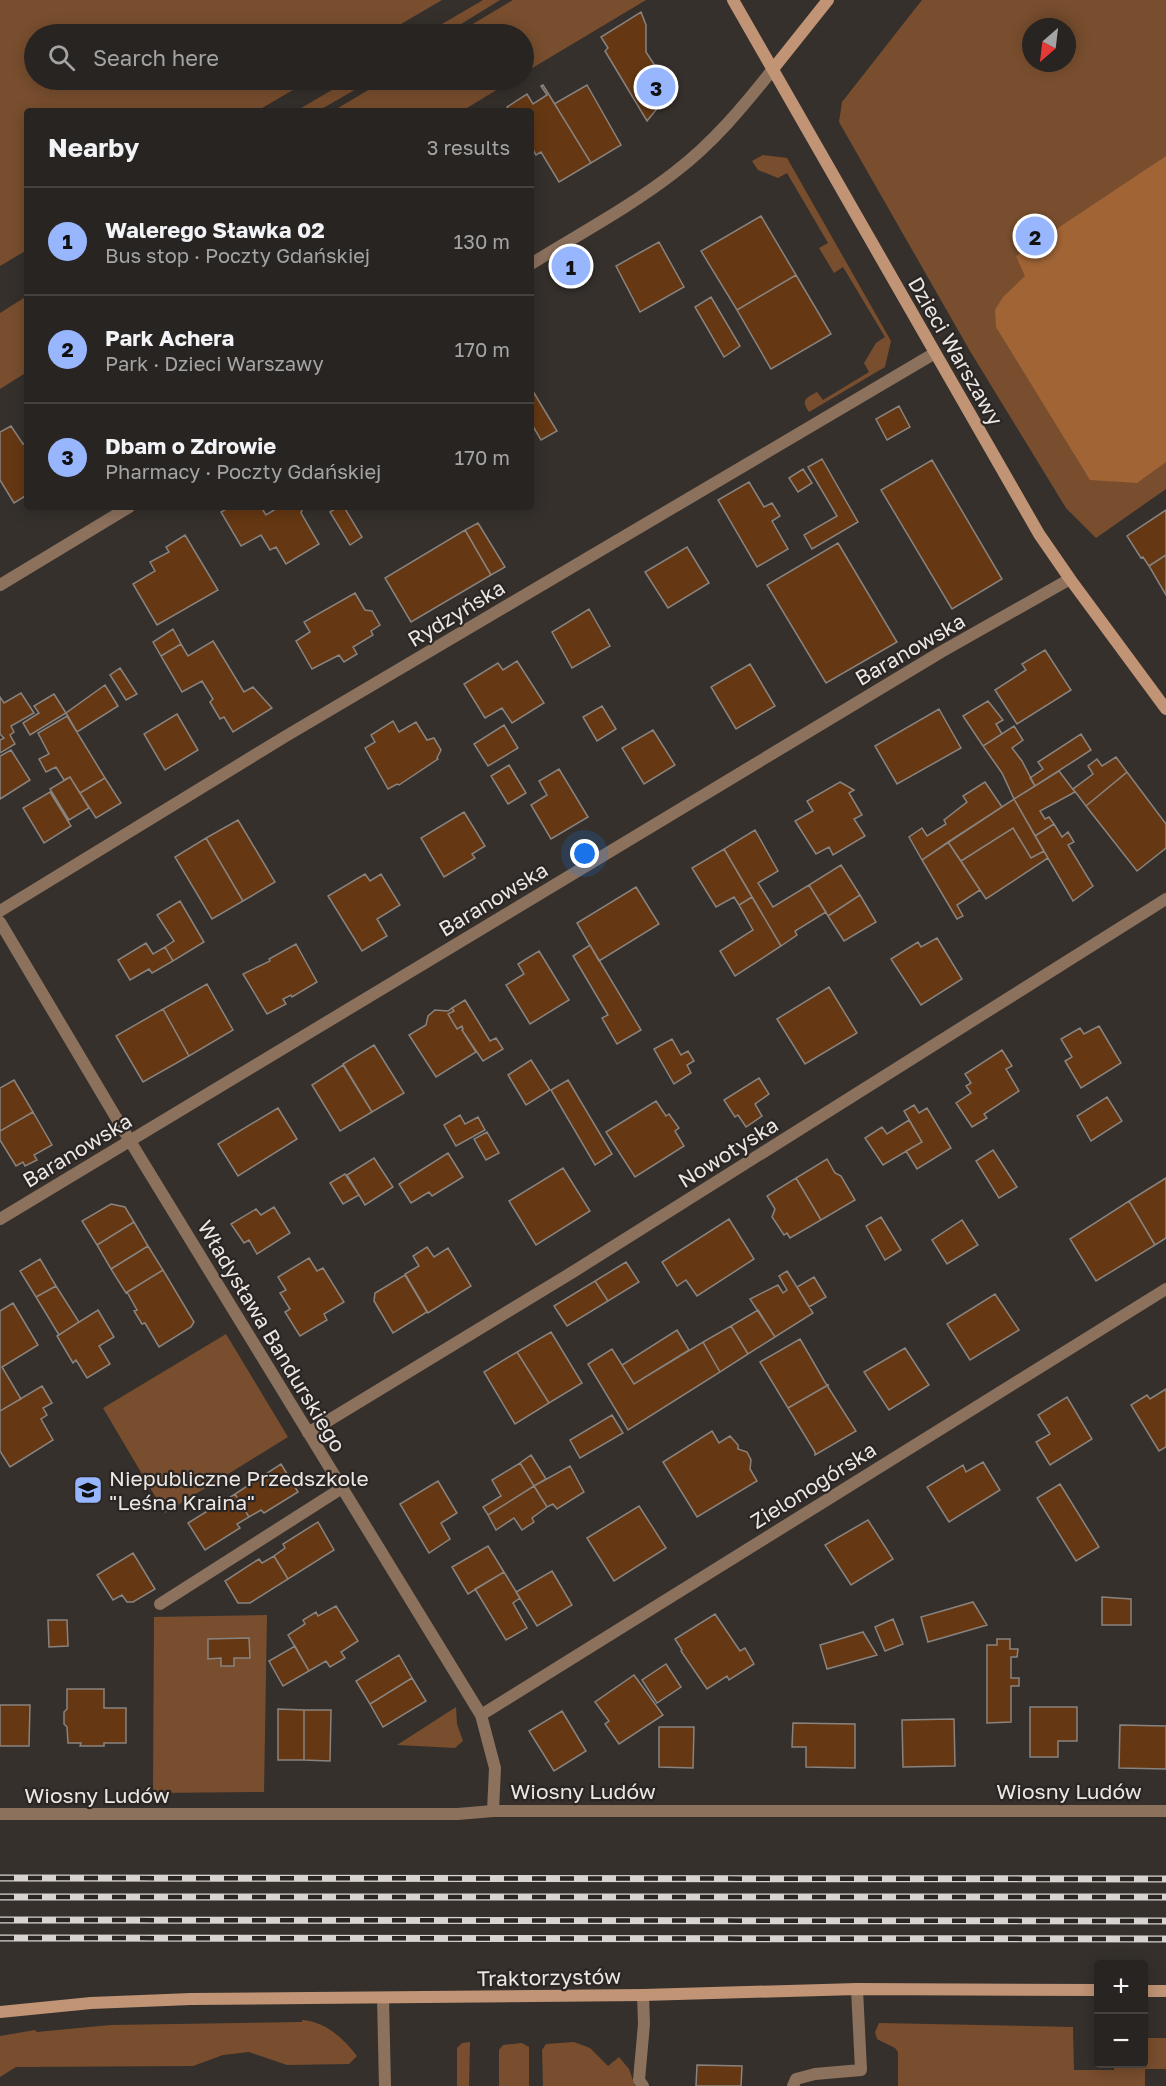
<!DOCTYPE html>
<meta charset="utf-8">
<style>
:root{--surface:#282421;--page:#302c2a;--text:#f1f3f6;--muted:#a5a4a5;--line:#44413f;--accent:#98b6fd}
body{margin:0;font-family:"Golos Text",sans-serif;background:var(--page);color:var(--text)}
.controls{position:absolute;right:18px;bottom:18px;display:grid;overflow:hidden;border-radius:6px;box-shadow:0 3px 15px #0003}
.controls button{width:54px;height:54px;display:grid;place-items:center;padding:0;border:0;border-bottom:2px solid var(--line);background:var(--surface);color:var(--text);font:30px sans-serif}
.compass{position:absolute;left:1022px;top:18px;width:54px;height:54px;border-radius:50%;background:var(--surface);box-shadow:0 3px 15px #0003;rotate:208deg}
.you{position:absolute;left:585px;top:854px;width:21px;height:21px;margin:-15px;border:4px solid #fff;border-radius:50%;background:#1a73e8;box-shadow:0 0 0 9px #1a73e833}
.badge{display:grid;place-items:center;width:39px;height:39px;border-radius:50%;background:var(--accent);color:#111;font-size:20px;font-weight:700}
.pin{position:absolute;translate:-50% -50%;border:3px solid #fff;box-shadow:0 2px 6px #0006}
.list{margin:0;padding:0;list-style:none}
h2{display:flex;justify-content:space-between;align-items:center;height:78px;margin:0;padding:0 24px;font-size:26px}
h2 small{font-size:20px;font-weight:400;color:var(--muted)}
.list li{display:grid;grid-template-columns:39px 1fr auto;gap:18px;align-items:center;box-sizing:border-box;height:108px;padding:0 24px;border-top:2px solid var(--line)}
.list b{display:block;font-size:22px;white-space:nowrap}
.list p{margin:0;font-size:20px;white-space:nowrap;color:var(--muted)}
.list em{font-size:20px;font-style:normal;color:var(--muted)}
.icon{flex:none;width:33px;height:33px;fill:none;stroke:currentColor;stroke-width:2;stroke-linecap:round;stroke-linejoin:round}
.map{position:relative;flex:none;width:1166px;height:2086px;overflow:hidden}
.search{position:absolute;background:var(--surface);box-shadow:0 3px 15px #0003;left:24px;top:24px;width:510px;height:66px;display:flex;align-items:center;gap:15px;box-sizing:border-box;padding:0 21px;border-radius:33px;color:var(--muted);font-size:22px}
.panel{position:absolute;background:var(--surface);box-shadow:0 3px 15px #0003;left:24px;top:108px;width:510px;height:402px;border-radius:6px}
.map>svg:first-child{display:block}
.green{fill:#784e2e;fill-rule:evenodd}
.water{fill:#a16435}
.building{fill:#653813;stroke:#89837f;stroke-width:1.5}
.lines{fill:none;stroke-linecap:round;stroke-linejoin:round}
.lane{stroke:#8c715d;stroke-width:12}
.street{stroke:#8c715d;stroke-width:12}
.secondary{stroke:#c09475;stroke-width:12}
.rail-casing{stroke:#d8d4d1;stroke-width:7}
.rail{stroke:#2b2623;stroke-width:4.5;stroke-dasharray:14;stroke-linecap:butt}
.labels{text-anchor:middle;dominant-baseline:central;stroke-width:4.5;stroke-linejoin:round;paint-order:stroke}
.street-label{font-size:21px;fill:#ebe7e5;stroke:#2b2623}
.poi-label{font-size:21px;fill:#ebe7e5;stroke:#2b2623;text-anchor:start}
</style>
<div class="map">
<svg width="1166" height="2086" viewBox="0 0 1166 2086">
<rect width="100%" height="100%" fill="#35302c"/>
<!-- green -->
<path class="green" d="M0 0H442L384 34H34V80H310L257 111H27V250L0 266Z
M483 0H500L445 34H425Z
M513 0H646L524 73V34H456Z
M922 0H1166V489L1096 538 1066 508 970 351 839 122 842 102ZM1031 27H1067V63H1031Z
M349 80H372L318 111H296Z
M385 80H513L462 111H333Z
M763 155 787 158 891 341 885 367 809 412C801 401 805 398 817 392L823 400 869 372 864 363 876 343 885 337 843 267 834 273 819 248 828 243 787 173 778 178 758 170 752 161Z
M27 296V372L0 389V313Z
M226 1334 288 1437 165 1513 103 1408Z
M267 1615 264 1792 153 1793 154 1617Z
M456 1707 457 1724 463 1741 455 1748 397 1745Z
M302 2020C326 2022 343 2038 357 2056L349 2064 287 2065 249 2052 223 2055 193 2066 16 2067 0 2077V2036L35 2030 37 2032 110 2025 302 2022Z
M879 2023 1073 2027 1074 2070H1114V2064H1144V2038H1166V2069H1145V2086H898V2052L895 2048 877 2039 875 2032Z
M470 2042 469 2086H457V2048L462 2043Z
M574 2042 590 2048 608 2066 619 2057 629 2069 635 2086H543L542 2050 546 2044Z
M522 2043 529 2047V2086H499V2050L503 2045Z"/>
<!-- water -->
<path class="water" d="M1166 156V462L1137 483 1090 480 996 327 995 310 1003 297 1025 276 1016 256Z"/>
<!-- building -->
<path class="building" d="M641 12 646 25V52L663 78 667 80 671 86 669 93 663 97 660 105 647 121 605 51 608 48 601 37Z
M543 85 591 163 559 182 541 152 536 155 531 146V111H510L507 107 527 94 533 104 547 95 541 86Z
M587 85 621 145 591 163 554 103H556Z
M761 216 796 275 737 310 701 251Z
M659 242 684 287 640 312 616 266Z
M796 275 831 334 771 369 737 310Z
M711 297 740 346 724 357 695 307Z
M531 388 557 431 541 440 531 423Z
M899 406 910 427 887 440 876 419Z
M11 426 23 444 27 442V495L14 503 0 480V432Z
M822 459 858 522 812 549 804 535 837 516 808 467Z
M932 460 1002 579 952 609 881 490Z
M803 469 812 483 798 492 789 478Z
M749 482 764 507 772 503 780 516 772 521 788 549 757 567 718 500Z
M230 507H261L266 515 279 507H303L301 513 319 544 286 564 276 547 270 550 261 535 241 546 221 512Z
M338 507H344L362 537 350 545 330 512Z
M1166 510V555L1149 566 1143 557 1141 558 1127 536Z
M478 523 505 567 491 575 465 530Z
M465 530 491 575 411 622 385 578Z
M185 535 218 590 157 625 133 584 155 571 150 562 169 552 166 547Z
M838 543 897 642 826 683 767 585Z
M687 547 709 583 668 608 645 572Z
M1166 555V595L1149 566Z
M355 593 365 610 372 611 380 625 371 631 373 635 353 647 357 654 344 662 339 655 312 669 296 641 310 632 304 622Z
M589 609 610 646 572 668 552 632Z
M173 629 181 644 161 656 153 642Z
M213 641 244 692 253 687 272 708 233 732 224 717 220 719 210 702 213 699 202 681 182 692 161 656 181 644 188 656Z
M1045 650 1071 690 1017 724 995 690 1026 670 1022 664Z
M517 661 544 703 512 723 502 708 485 718 464 684 498 663 503 670Z
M750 664 775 706 736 729 711 687Z
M120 668 137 694 126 700 110 675Z
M105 685 118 706 77 732 66 713Z
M21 693 34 713 11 726 14 732 10 735 15 744 0 753V740L4 738 0 734V697L4 703Z
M54 694 66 713 30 735 23 723 39 713 34 706Z
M988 701 1003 720 996 724 1002 734 983 746 963 716Z
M602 706 616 729 597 741 583 717Z
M939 709 961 748 897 784 875 746Z
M177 714 198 750 165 770 144 734Z
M67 716 105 778 80 793 70 777 64 780 56 767 46 772 39 759 49 754 38 733Z
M393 721 399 732 416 722 427 740 434 738 441 750 437 758 438 759 399 785 397 784 388 789 365 748 375 742 371 735Z
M504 725 518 748 488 766 474 744Z
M1014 726 1023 740 1012 748 1022 761 1035 786 1014 799 1002 773 983 746Z
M653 730 675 765 644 784 622 748Z
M1081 734 1091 750 1035 786 1030 778 1043 769 1038 762Z
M11 750 30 780 0 799V756Z
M1116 757 1127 772 1086 806 1073 789 1093 774 1088 766 1097 759 1102 766Z
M509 765 526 793 508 804 491 776Z
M559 769 588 817 551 839 531 805 547 795 539 781Z
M1059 771 1075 792 1040 811 1045 819 1049 817 1054 824 1035 836 1014 799Z
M1127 772 1166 824V848L1137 871 1086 806Z
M70 777 89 808 69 820 50 789Z
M105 778 121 803 96 818 80 793Z
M840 782 854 790 849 793 862 815 854 819 865 836 833 855 829 847 816 854 795 821 813 811 807 801Z
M985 782 1002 807 922 860 909 837 922 828 927 836 946 824 944 820 967 802 963 796Z
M50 792 71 826 44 843 23 808Z
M1014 799 1044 851 1031 858 1013 828 961 861 948 842Z
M464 812 485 846 472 854 475 858 444 877 421 838Z
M238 820 275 882 243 901 206 838Z
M1054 824 1062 837 1068 832 1074 842 1068 845 1093 886 1073 901 1035 836Z
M1013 828 1031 858 1044 851 1048 858 986 899 961 861Z
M755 830 778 871 758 883 773 907 809 885 826 912 795 931 797 935 781 946 724 849Z
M206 838 243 901 212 919 175 857Z
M948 842 980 890 957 905 963 916 957 919 922 860Z
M724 849 752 897 739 905 734 897 716 907 692 868Z
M841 865 860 895 828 916 809 885Z
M365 874 370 881 381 874 400 905 377 919 387 936 362 951 328 896Z
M636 887 659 924 599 961 577 923Z
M860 895 876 922 844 941 828 916Z
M752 897 781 946 735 976 720 951 753 930 739 905Z
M180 901 204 942 173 961 165 947 174 941 157 915Z
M937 938 962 979 921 1005 891 959 918 942 921 947Z
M146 943 153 954 165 947 173 961 152 973 149 969 130 980 118 960Z
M296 944 317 982 292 997 291 995 283 999 286 1004 267 1014 243 974 270 961 269 959Z
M590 945 641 1030 617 1044 602 1018 608 1015 573 956Z
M539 951 569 1000 530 1024 506 985 524 974 518 964Z
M207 984 233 1030 189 1056 163 1009Z
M829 987 857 1033 805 1064 777 1019Z
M465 1000 490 1041 496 1038 503 1049 483 1061 462 1030 463 1029 462 1026 457 1029 448 1014 454 1011 452 1008Z
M452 1008 454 1011 448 1014 457 1029 462 1026 463 1029 462 1030 476 1052 436 1077 409 1035 426 1025 428 1016 435 1010 448 1011Z
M163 1009 189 1056 143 1082 116 1036Z
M1099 1026 1121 1063 1081 1088 1065 1061 1072 1057 1061 1039 1080 1028 1084 1034Z
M672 1039 681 1055 688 1051 694 1061 687 1065 691 1073 674 1084 654 1049Z
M374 1045 404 1093 372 1112 343 1064Z
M1002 1050 1012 1066 1006 1069 1019 1091 984 1114 987 1118 972 1127 956 1103 971 1093 966 1086 971 1083 965 1074Z
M531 1060 550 1090 526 1105 508 1075Z
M343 1065 372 1112 340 1131 312 1085Z
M759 1078 769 1094 755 1104 762 1116 746 1127 738 1115 735 1117 724 1100Z
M14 1080 33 1112 0 1131V1088Z
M568 1080 612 1154 595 1165 551 1090Z
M1107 1097 1122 1121 1091 1141 1077 1116Z
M656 1101 666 1116 669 1114 679 1128 675 1131 684 1146 635 1177 606 1132Z
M914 1105 919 1113 927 1108 951 1148 917 1169 906 1151 922 1142 904 1111Z
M278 1108 297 1139 238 1176 218 1144Z
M33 1112 52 1145 34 1155 37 1160 25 1166 23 1162 16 1166 0 1140V1131Z
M460 1115 465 1124 478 1117 485 1130 456 1146 444 1125Z
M909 1120 922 1142 883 1165 865 1138 882 1127 887 1134Z
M487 1132 499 1153 486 1160 474 1139Z
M993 1150 1017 1187 999 1198 976 1161Z
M448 1153 463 1177 432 1196 429 1192 411 1203 399 1184Z
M374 1158 393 1187 365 1205 347 1175Z
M827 1159 835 1173 841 1176 855 1200 821 1220 796 1178Z
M563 1168 590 1211 536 1245 509 1201Z
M345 1174 359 1195 343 1204 330 1183Z
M796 1178 821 1220 790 1238 787 1233 784 1235 772 1217 775 1209 767 1196Z
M1166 1178V1238L1155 1245 1129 1201Z
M1129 1201 1155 1245 1096 1281 1070 1239Z
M111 1204 125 1207 134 1222 97 1245 82 1221Z
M274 1207 290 1233 257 1254 249 1240 244 1243 231 1224 256 1209 261 1215Z
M881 1217 901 1250 885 1260 866 1226Z
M729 1219 754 1259 697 1296 686 1280 677 1286 662 1262Z
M962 1220 978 1245 947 1264 932 1240Z
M134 1222 148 1246 111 1269 97 1245Z
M148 1246 163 1270 126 1293 111 1269Z
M427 1247 434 1257 448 1248 471 1286 428 1313 405 1274 419 1266 413 1256Z
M309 1258 317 1271 323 1268 344 1302 324 1314 327 1320 300 1336 285 1312 290 1309 280 1293 286 1290 278 1277Z
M40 1259 56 1286 36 1297 20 1271Z
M626 1262 639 1282 608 1301 595 1281Z
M163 1270 194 1322 191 1327 159 1347 145 1323 142 1324 134 1311 137 1310 127 1292Z
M787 1271 813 1313 775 1337 750 1299 778 1285 783 1293 787 1290 779 1276Z
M405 1275 427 1312 393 1333 374 1301 375 1293Z
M814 1277 826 1297 809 1307 797 1287Z
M595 1281 608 1301 567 1326 554 1306Z
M56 1286 79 1322 59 1335 36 1297Z
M995 1294 1019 1330 970 1360 947 1324Z
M13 1303 38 1345 2 1367 21 1399 0 1411V1311Z
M98 1310 114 1337 99 1346 110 1364 87 1378 76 1360 73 1363 57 1336Z
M758 1310 775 1337 748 1354 731 1326Z
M731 1326 748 1354 720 1372 703 1342Z
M677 1330 689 1350 634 1384 622 1365Z
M551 1332 582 1383 549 1403 517 1352Z
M800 1339 826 1384 828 1385 788 1408 760 1362Z
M703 1342 720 1372 628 1430 588 1364 612 1349 634 1384Z
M905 1348 929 1385 889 1410 864 1372Z
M517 1352 549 1403 515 1424 484 1372Z
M828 1385V1387L856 1431 815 1455V1452L788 1408Z
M42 1386 52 1403 43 1408 47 1415 41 1419 53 1440 10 1467 0 1451V1411Z
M1166 1389V1447L1159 1451 1131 1405 1147 1395 1150 1399Z
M1067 1397 1092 1439 1050 1465 1036 1442 1050 1434 1038 1415Z
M612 1415 623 1433 580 1458 570 1440Z
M712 1431 719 1443 730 1436 738 1445V1449L747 1452 751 1460 750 1469 757 1481 697 1517 663 1462Z
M531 1455 546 1479 534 1486 520 1463Z
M983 1462 1000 1490 949 1522 927 1487 963 1465 966 1472Z
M520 1463 534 1486 488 1515 483 1507 501 1496 492 1480Z
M281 1464 298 1492 264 1513 261 1510 249 1517 235 1494Z
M570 1466 584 1492 557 1509 553 1504 547 1507 534 1486Z
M438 1481 457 1513 441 1523 450 1539 429 1553 400 1504Z
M1060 1484 1099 1547 1076 1561 1037 1498Z
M534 1486 547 1507 532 1518 534 1522 522 1530 514 1518 496 1530 488 1515Z
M235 1494 249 1517 237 1524 240 1528 205 1550 188 1523Z
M639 1506 666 1548 614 1581 587 1538Z
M868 1520 893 1559 851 1585 825 1545Z
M318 1522 334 1550 288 1579 274 1556 285 1548 283 1544Z
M488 1546 504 1572 468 1594 452 1567Z
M133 1553 155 1589 133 1602H127L122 1595 113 1600 97 1575Z
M274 1556 288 1579 250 1603H238L225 1581 259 1559 262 1563Z
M552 1571 572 1605 537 1626 516 1592Z
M504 1572 520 1598 513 1603 527 1628 506 1640 475 1589Z
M1102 1597 1131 1599V1625H1102Z
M973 1602 987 1625 928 1642 921 1617Z
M336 1606 358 1641 341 1652 345 1658 330 1667 326 1661 309 1671 288 1635 305 1624 303 1620 316 1612 318 1616Z
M715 1614 740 1651 745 1648 754 1664 729 1680 727 1676 707 1689 681 1651 682 1650 675 1639Z
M893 1619 903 1644 885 1651 875 1627Z
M48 1620H67L68 1646 49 1647Z
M863 1632 877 1655 827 1669 820 1645Z
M249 1638 250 1658H234V1666H221V1658L208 1659V1639Z
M997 1639H1010V1649H1018L1017 1657H1011V1678H1019V1686H1011V1722L987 1723V1645H997Z
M295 1646 309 1671 283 1686 269 1661Z
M399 1655 412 1678 370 1704 356 1681Z
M666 1664 681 1687 657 1703 642 1680Z
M634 1675 663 1715 619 1744 605 1724 609 1721 595 1702Z
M412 1678 426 1701 383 1727 370 1704Z
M67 1689H104V1708H126V1743H104V1746H80L81 1743H68L67 1727 64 1724V1712L67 1709Z
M0 1705H30L29 1746H0Z
M1030 1707H1077V1741H1058V1757H1030Z
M278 1709 304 1710V1760H278Z
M304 1710H331L330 1761 304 1760Z
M562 1711 586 1751 554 1771 529 1731Z
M954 1719 955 1766 903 1767 902 1720Z
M793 1723 855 1724V1768L806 1767V1747H792Z
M1120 1725 1166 1726V1769L1119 1768Z
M659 1727H694L693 1768 659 1767Z
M697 2065 742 2066 741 2086H696Z"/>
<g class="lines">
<!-- lane -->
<path class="lane" d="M160 1604 342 1488
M643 2086 639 2080 644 2024 643 1995
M793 2086 796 2079 815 2074 861 2070 857 1989"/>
<!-- street -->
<path class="street" d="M531 264C579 234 630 207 675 172 713 143 743 107 773 69
M0 585 129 507
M0 911 286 736 935 353
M0 922 130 1141 481 1715 495 1768 493 1811
M0 1219 941 652 1070 579
M308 1433 576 1270 1166 899
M481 1715 1166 1289
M0 1814H458L493 1811H1166
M383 1998 385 2086"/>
<!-- secondary -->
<path class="secondary" d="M733 0 1039 534 1070 579 1166 709
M773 69 828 0
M1144 1991H1166
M0 2012 91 2003 191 1999 643 1995 857 1989 1098 1990"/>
<!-- rail casing -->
<g class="rail-casing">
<path id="rail" d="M0 1878 1166 1879
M0 1897H1166
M0 1920 1166 1921
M0 1938 1166 1939"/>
</g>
<!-- rail -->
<use href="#rail" class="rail"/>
</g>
<!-- icons -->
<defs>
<g id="school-square" transform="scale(1.5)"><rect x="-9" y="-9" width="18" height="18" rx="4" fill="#98b6fd" stroke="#2b2623"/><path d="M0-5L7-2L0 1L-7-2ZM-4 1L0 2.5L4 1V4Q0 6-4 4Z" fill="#111"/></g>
</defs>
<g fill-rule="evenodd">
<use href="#school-square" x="88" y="1490"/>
</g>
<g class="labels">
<!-- street labels -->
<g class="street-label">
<text transform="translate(956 351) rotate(60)">Dzieci Warszawy</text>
<text transform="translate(456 613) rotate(-31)">Rydzyńska</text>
<text transform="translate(910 649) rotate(-30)">Baranowska</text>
<text transform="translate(493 899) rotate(-31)">Baranowska</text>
<text transform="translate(77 1150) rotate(-31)">Baranowska</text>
<text transform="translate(728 1152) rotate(-32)">Nowotyska</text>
<text transform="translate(272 1336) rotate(59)">Władysława Bandurskiego</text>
<text transform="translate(813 1485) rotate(-32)">Zielonogórska</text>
<text x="583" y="1791">Wiosny Ludów</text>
<text x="1069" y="1791">Wiosny Ludów</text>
<text x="97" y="1795">Wiosny Ludów</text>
<text transform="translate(549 1977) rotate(-1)">Traktorzystów</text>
</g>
<!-- poi labels -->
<g class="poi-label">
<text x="109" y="1478">Niepubliczne Przedszkole<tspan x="109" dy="24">"Leśna Kraina"</tspan></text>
</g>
</g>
</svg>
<div class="controls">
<button>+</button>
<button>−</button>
</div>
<svg class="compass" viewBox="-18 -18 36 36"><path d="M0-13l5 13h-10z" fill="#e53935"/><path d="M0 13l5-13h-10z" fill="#a5a4a5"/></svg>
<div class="you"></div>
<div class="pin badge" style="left:571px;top:266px">1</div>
<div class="pin badge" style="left:1035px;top:236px">2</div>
<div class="pin badge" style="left:656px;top:87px">3</div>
<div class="search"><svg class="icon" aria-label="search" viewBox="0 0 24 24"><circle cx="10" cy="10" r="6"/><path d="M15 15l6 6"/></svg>Search here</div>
<section class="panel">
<h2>Nearby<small>3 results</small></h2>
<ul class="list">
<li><span class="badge">1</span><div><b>Walerego Sławka 02</b><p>Bus stop · Poczty Gdańskiej</p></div><em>130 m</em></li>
<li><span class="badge">2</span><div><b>Park Achera</b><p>Park · Dzieci Warszawy</p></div><em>170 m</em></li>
<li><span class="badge">3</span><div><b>Dbam o Zdrowie</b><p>Pharmacy · Poczty Gdańskiej</p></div><em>170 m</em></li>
</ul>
</section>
</div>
